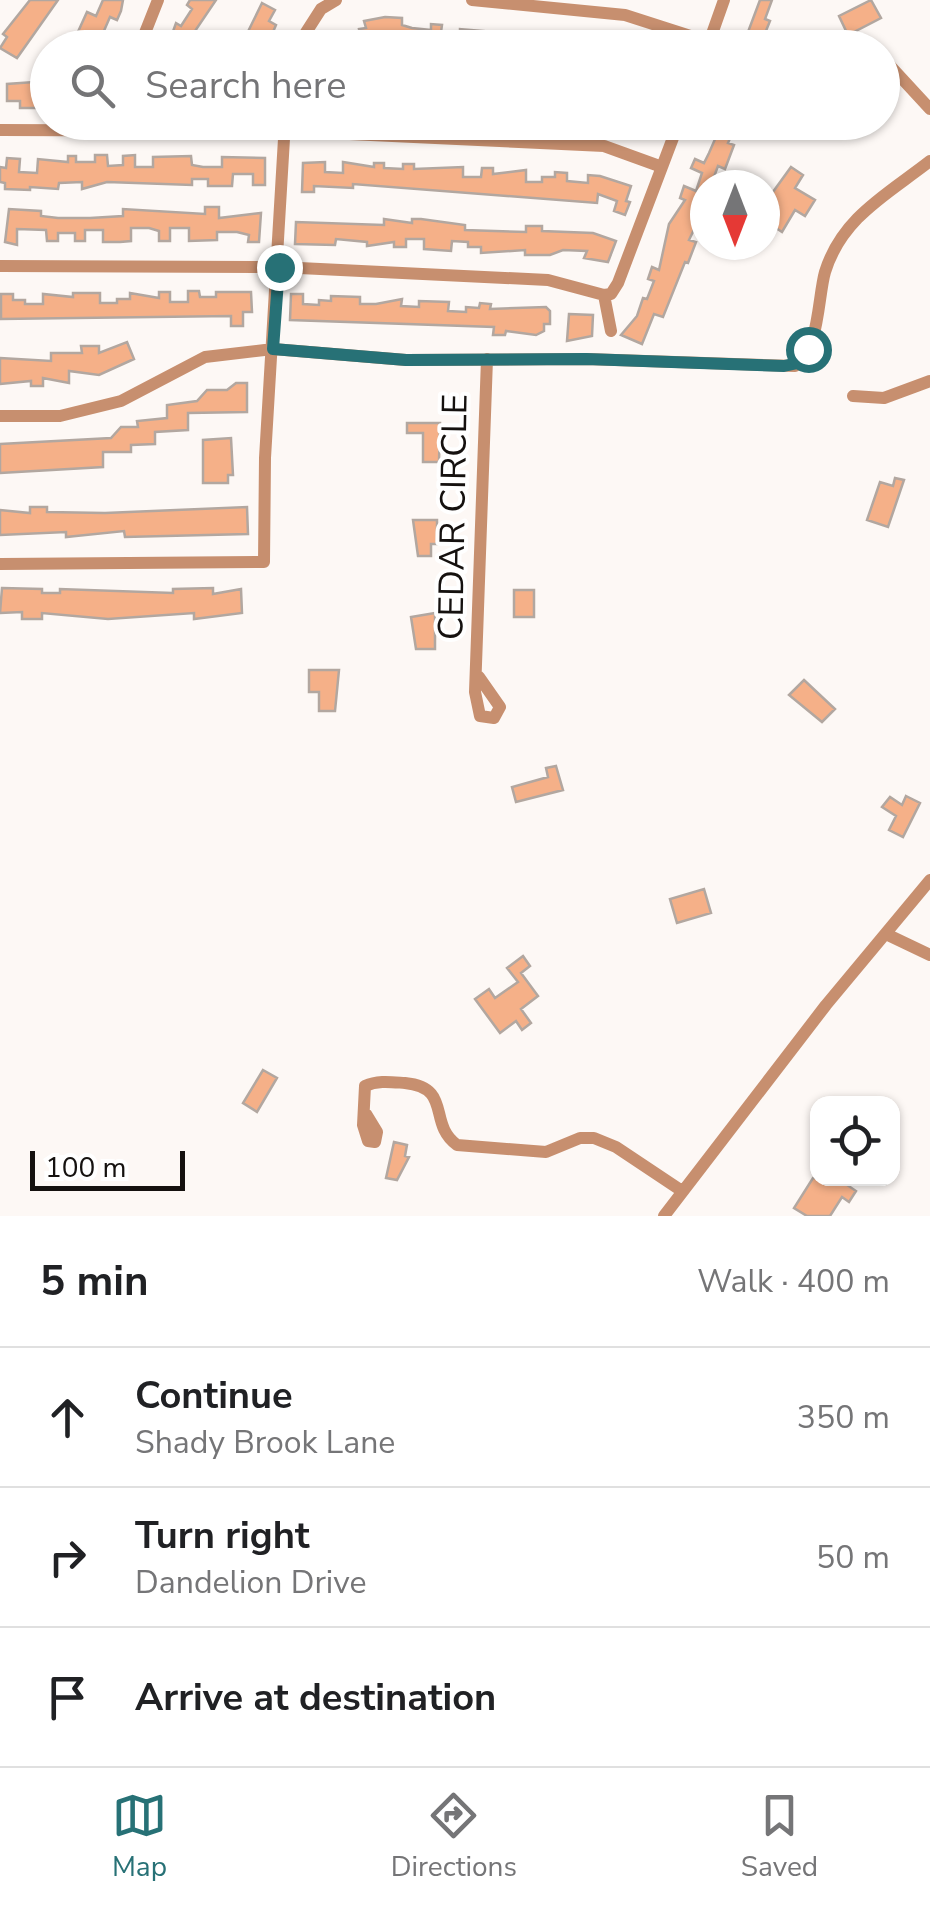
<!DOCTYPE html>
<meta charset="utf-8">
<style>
:root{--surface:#fff;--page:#f6f6f6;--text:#202124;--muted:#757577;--line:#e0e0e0;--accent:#277176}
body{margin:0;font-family:"Nunito Sans",sans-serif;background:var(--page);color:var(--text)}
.controls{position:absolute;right:30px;bottom:30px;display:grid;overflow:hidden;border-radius:20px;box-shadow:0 2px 8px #0004}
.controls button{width:90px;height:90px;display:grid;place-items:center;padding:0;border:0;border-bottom:2px solid var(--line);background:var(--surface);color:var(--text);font:50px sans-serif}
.compass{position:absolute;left:690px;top:170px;width:90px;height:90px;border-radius:50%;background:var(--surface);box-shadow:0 2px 8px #0004;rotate:180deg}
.scale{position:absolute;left:30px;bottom:25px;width:155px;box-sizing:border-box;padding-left:10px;border:5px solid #15110f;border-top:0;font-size:28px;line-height:35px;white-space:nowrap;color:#15110f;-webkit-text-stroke:8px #fff;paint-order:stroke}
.stop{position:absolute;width:30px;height:30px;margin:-22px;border:8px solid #277176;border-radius:50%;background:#fff}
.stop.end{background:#277176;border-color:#fff;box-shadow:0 2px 10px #0008}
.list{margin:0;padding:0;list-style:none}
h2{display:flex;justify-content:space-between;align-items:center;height:130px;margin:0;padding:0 40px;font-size:42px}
h2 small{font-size:32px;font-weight:400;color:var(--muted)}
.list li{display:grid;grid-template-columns:65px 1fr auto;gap:30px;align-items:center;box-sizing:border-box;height:140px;padding:0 40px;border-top:2px solid var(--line)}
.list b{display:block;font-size:38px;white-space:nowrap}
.list p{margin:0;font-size:32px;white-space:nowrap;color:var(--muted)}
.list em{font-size:32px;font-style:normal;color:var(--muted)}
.icon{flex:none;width:55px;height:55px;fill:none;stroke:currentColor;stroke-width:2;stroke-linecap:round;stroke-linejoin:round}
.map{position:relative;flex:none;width:930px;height:1216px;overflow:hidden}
.search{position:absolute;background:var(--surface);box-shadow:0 2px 8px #0004;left:30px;right:30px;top:30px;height:110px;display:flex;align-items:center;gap:25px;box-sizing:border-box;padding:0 35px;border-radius:55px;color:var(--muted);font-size:38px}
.sheet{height:550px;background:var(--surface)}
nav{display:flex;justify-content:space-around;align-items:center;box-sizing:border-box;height:140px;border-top:2px solid var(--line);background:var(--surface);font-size:28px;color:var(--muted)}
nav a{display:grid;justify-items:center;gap:5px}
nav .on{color:var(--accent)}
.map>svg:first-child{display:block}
.building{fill:#f5b088;stroke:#b2a7a0;stroke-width:2.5}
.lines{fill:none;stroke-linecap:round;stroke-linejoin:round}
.minor{stroke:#c78f6f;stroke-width:12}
.route{stroke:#277176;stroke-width:12}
.labels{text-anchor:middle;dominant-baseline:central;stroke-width:8;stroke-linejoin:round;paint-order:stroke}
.street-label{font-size:35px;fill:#15110f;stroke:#fff}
</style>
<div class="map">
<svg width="930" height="1216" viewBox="0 0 930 1216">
<rect width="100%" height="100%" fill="#fdf8f5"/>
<!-- building -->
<path class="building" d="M30 0H58L17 58 0 48 7 37 3 34Z
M103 0H123L121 11 117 20 110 17 103 33 110 36 104 48H87L90 39 77 34 87 12 96 16Z
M190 0H216L193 34 197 36 190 48H167L176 23 181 26 192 9 187 5Z
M760 0H772L765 19 770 21 759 48H742Z
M871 0 881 18 848 35 839 16Z
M262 3 275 10 269 21 276 25 266 48H240Z
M385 17 402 18V25L412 28 431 30V24L442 25 441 32 460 33V29L519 34 518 48H363L359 29 366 28 364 21Z
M48 81V108H20V101H7V84Z
M712 122H737L728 143 734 145 725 169 718 166 711 185H705V207L689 240 696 242 688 263 685 262 663 317 654 314 642 344 621 335 637 316 643 298 647 299 654 281 648 279 652 267 659 270 669 224 685 200 680 198 684 186 696 191 702 173 691 168 695 159 704 163 709 153 716 137 707 133Z
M95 155H107L108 166 123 165V156L135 155V167H153V157L191 156 192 165 203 167H222V157L265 158V185H253V174H233L232 186H208V179H192V185L107 182 82 189V182L59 183 58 189 30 187V190L5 189V183L0 182V167L6 168 7 158 20 159 19 172 37 173 38 159 68 162V156H76V162H95Z
M325 162V172L343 173V162L374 167V163H384V168L403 169V164H414V169L463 167V177H481L482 168H493V174L526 170V182H542V177H555V172L567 173V181L588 183V175L600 176 631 186 626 201 630 202 625 215 614 211 617 201 598 194 597 203 353 184V188L314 186V192H302L303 163Z
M791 167 803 175 795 188 815 200 805 216 795 210 782 232 770 224 775 216 765 209V203Z
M205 207H219V218L261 213 259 242H248L249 235 237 232H217V240L189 241V228H170V241H159V231L149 228H131V241L120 242H103V230H85V241H75V233H58V241H47L46 230 17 229V245L5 242 9 209 41 211V216L58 218H90L123 216V209L205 214Z
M384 219 412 223V219H421L465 225V230L526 232V226H542V231L593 233 616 241 608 262 584 258 587 251 563 250 550 255H525V250L481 253V247H468V242L452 241 451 251 424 249V239H406V247H394V242L367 246V242L336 239 335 245 295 244 296 222 384 225Z
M188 291H199L200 297H216V292H251L252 312H243V326H231V316L1 319V294H13V300H25V304H43V294L73 297V293H100V303H117V299H130V293L159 298V292H170V302H188Z
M291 294H303V304L319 305V300L331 301V296L360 297V304H376L402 299 401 306 419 307V301L449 302 448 311 466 312V307L479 308 480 303 491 304 490 309 546 307 550 311V324H544V331L536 335 506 331 505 335H493L494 327 290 320Z
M569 314 593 315 592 336 567 341Z
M127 342 134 359 99 375 69 371V383L43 378V386H31V381L0 384V358L51 361V353H82L81 346H99V353Z
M236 383H247V412L188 413V430L155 432V444L131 445V452H103V467L0 473V444L111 438 121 427H138L137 421 167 418V405L197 401 207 390H227Z
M407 423H440L439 462H423V433H407Z
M231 438 233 475H228V483H203V440Z
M895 478 904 480 888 527 867 520 880 482 893 486Z
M30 507H47V512L105 513 247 507 248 534 125 537 124 531 76 536 66 537V532L0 535V510L30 513Z
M413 520H437V544H431V556H418Z
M2 588 42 589V593H60V589L173 593V589L213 588V594L241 589 242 613 194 619V613L108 619 42 613V619H22V612L0 613Z
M514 590H534V617H514Z
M435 613V649H416L411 617Z
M309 670H339L335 711H319V692H309Z
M804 680 835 709 822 722 789 695Z
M556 766 563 790 516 802 512 787 548 777 546 768Z
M906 796 920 803 903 837 889 830 896 816 882 807 890 797 902 805Z
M704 889 711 913 677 923 670 899Z
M523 956 530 966 521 973 538 996 521 1009 531 1023 522 1030 516 1021 500 1033 475 999 489 989 495 998 518 982 507 968Z
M263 1070 277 1078 257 1112 243 1103Z
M394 1142 407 1145 405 1156 409 1157 397 1180 386 1178Z
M813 1178H837L856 1191 849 1202 842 1197 830 1216H807L794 1208Z"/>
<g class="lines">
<!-- minor -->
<path class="minor" d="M472 0 625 15 709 42
M864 41 872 48
M139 48 158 0
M296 48 321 9 336 0
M707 48 724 0
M882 57 930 109
M0 130 285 131 604 146 662 167
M0 266 279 267 548 280 604 295
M604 295 611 294 618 283 679 122
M604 295 611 331
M853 396 884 398 930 381
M0 416H60L121 401 205 357 273 349 406 360 586 359 795 366C819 353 818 296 825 272 842 217 888 194 930 161
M0 564 264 562 265 458 285 122
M479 677 500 707 494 718 480 716 475 692 487 359
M886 934 930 955
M366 1114 377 1132 375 1142 368 1141 363 1125 365 1086C378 1080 391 1082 405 1083 453 1088 427 1123 457 1145L546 1152 580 1138H594L616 1147 682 1191
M664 1216 826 1005 930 880"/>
</g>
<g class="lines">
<!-- route -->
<path class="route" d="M279 267 273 349 406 360 586 359 784 366 802 362 808 349"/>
</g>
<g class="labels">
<!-- street labels -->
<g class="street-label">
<text transform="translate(453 517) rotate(-89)">CEDAR CIRCLE</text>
</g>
</g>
</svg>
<div class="controls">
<button><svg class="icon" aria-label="locate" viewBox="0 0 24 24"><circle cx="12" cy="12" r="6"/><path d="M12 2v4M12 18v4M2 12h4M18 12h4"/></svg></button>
</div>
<svg class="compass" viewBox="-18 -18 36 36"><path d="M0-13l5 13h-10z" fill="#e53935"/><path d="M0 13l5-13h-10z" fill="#757577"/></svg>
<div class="scale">100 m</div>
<div class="stop" style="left:808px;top:349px"></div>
<div class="stop end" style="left:279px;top:267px"></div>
<div class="search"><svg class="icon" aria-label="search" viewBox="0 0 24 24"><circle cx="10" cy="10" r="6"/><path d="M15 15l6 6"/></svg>Search here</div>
</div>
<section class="sheet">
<h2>5 min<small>Walk · 400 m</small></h2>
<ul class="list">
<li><svg class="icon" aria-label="ahead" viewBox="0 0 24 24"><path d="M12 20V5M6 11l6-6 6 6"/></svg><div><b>Continue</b><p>Shady Brook Lane</p></div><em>350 m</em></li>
<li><svg class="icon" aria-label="right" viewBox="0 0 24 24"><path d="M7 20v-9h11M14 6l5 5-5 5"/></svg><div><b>Turn right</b><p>Dandelion Drive</p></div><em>50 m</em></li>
<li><svg class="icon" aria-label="arrive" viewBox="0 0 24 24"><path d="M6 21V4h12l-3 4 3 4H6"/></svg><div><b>Arrive at destination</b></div></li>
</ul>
</section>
<nav>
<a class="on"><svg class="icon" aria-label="map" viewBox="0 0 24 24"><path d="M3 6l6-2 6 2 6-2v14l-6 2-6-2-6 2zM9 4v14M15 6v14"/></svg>Map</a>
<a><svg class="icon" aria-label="directions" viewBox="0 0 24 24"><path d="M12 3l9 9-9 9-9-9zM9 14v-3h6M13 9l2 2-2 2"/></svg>Directions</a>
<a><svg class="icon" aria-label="saved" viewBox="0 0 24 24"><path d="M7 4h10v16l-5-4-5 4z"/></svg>Saved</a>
</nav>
